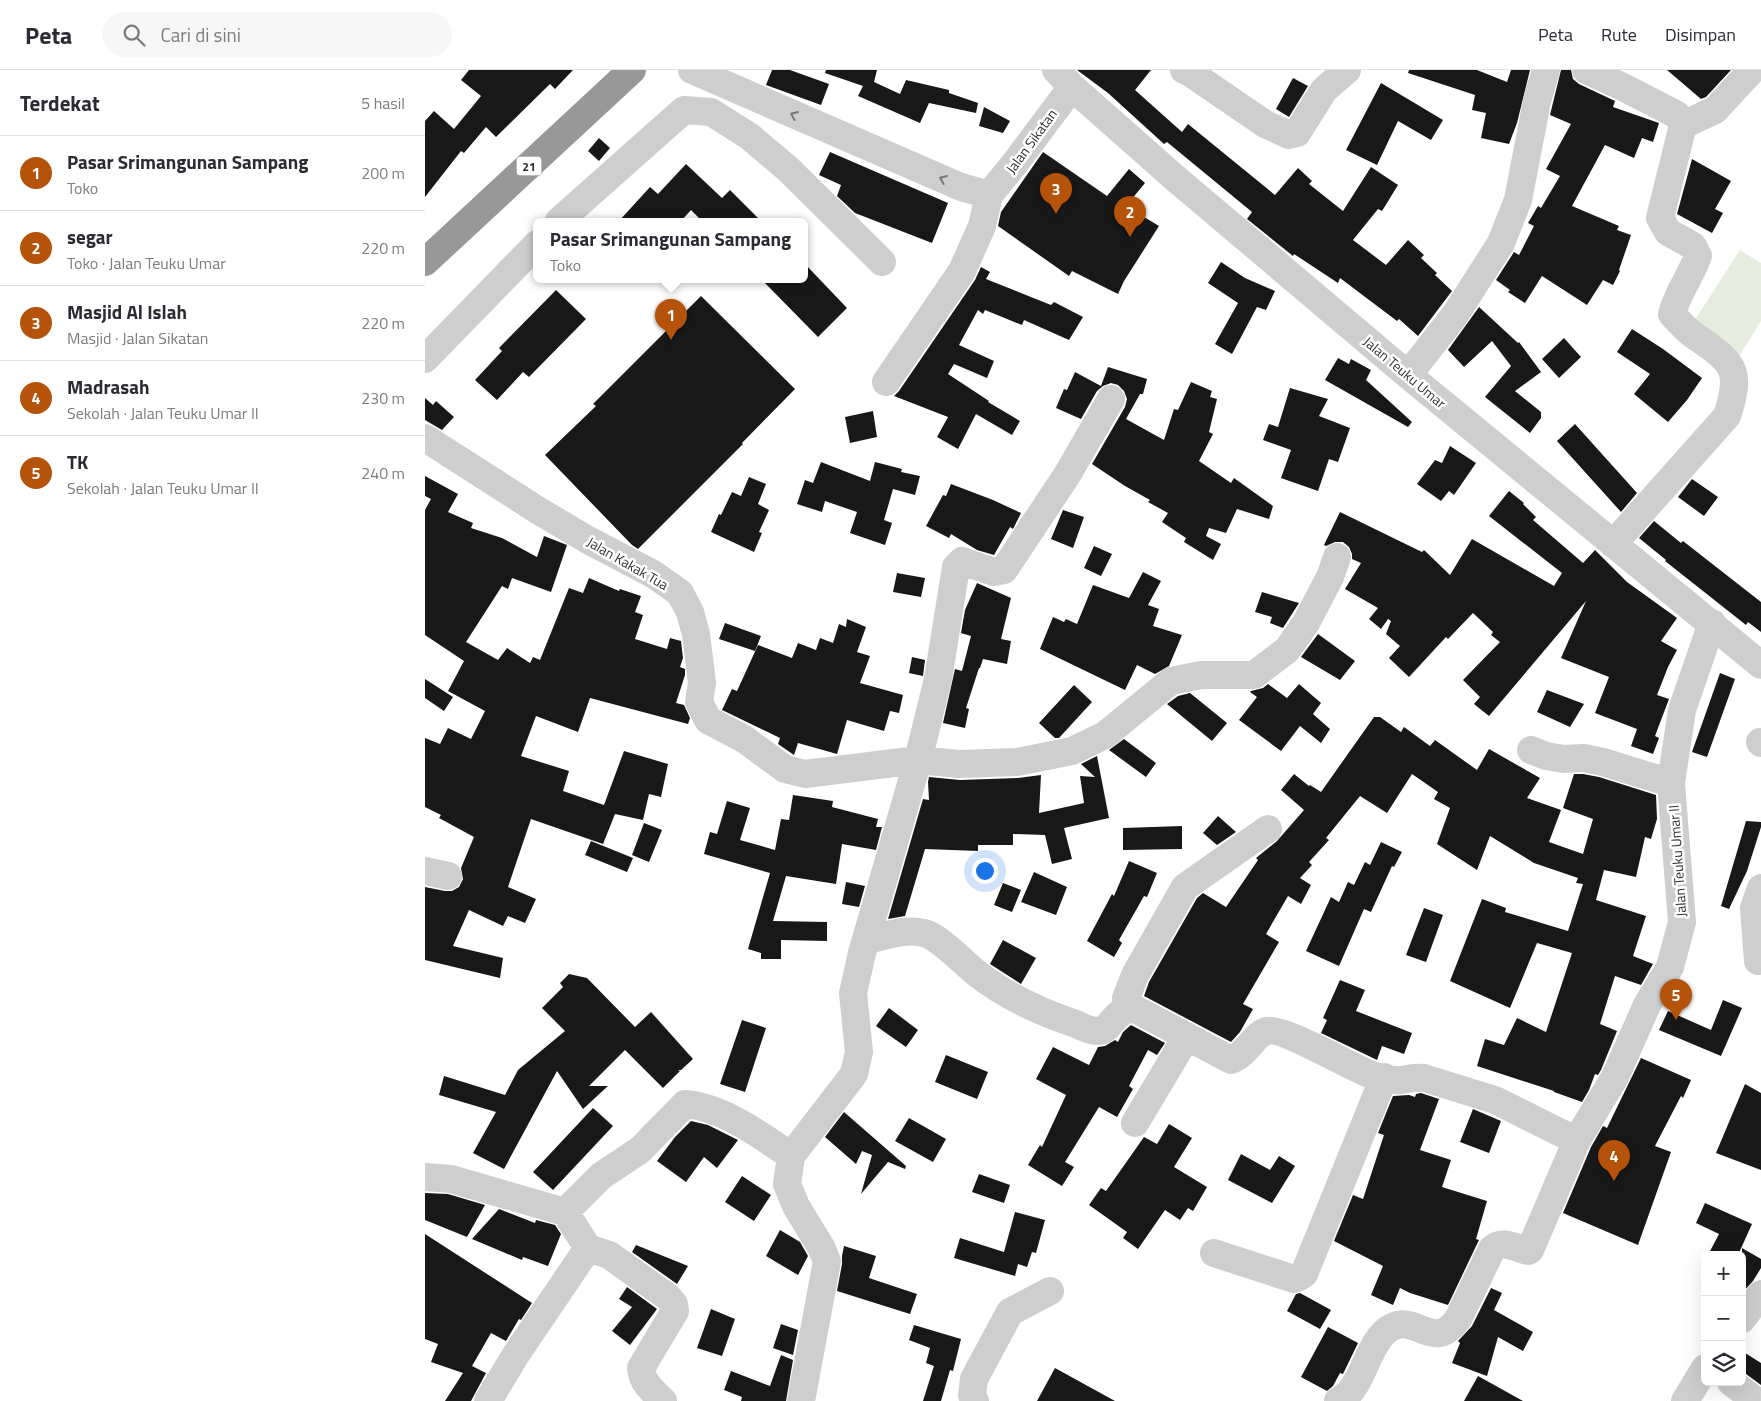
<!DOCTYPE html>
<html lang="id">
<meta charset="utf-8">
<style>
:root{--surface:#fff;--page:#f7f7f7;--text:#2b2b33;--muted:#7c7c81;--line:#e1e1e2;--accent:#b45309}
body{margin:0;font-family:"Titillium Web",sans-serif;background:var(--page);color:var(--text)}
.controls{position:absolute;right:15px;bottom:15px;display:grid;overflow:hidden;border-radius:8px;box-shadow:0 5px 20px #0002}
.controls button{width:45px;height:45px;display:grid;place-items:center;padding:0;border:0;border-bottom:1px solid var(--line);background:var(--surface);color:var(--text);font:25px sans-serif}
.you{position:absolute;left:559px;top:800px;width:18px;height:18px;margin:-12px;border:4px solid #fff;border-radius:50%;background:#1a73e8;box-shadow:0 0 0 8px #1a73e833}
.badge{display:grid;place-items:center;width:32px;height:32px;border-radius:50%;background:var(--accent);color:#fff;font-size:16px;font-weight:700}
.pin{position:absolute;translate:-50% -41px;filter:drop-shadow(0 1px 2px #0008)}
.pin::after{content:'';position:absolute;top:26px;width:18px;height:15px;background:inherit;clip-path:polygon(0 0,100% 0,50% 100%)}
.popup{position:absolute;left:108px;top:148px;width:275px;height:65px;box-sizing:border-box;display:grid;place-content:center;border-radius:8px;background:var(--surface);filter:drop-shadow(0 1px 4px #0005);font-size:16px;white-space:nowrap;color:var(--muted)}
.popup b{font-size:19px;color:var(--text)}
.popup::after{content:'';position:absolute;left:50%;top:100%;margin-left:-10px;border:10px solid transparent;border-top-color:var(--surface)}
.list{margin:0;padding:0;list-style:none}
h2{display:flex;justify-content:space-between;align-items:center;height:65px;margin:0;padding:0 20px;font-size:21px}
h2 small{font-size:16px;font-weight:400;color:var(--muted)}
.list li{display:grid;grid-template-columns:32px 1fr auto;gap:15px;align-items:center;box-sizing:border-box;height:75px;padding:0 20px;border-top:1px solid var(--line)}
.list b{display:block;font-size:19px;white-space:nowrap}
.list p{margin:0;font-size:16px;white-space:nowrap;color:var(--muted)}
.list em{font-size:16px;font-style:normal;color:var(--muted)}
.icon{flex:none;width:28px;height:28px;fill:none;stroke:currentColor;stroke-width:2;stroke-linecap:round;stroke-linejoin:round}
.map{position:relative;flex:none;width:1336px;height:1331px;overflow:hidden}
header{display:flex;align-items:center;gap:30px;box-sizing:border-box;height:70px;padding:0 25px;background:var(--surface);border-bottom:1px solid var(--line)}
header strong{font-size:24px}
nav{display:flex;gap:28px;margin-inline-start:auto;font-size:18px}
.search{width:350px;height:45px;background:var(--page);display:flex;align-items:center;gap:12px;box-sizing:border-box;padding:0 18px;border-radius:28px;color:var(--muted);font-size:19px}
main{display:flex}
aside{flex:1;background:var(--surface)}
.map>svg:first-child{display:block}
.green{fill:#e6eddf}
.building{fill:#181818}
.lines{fill:none;stroke-linecap:round;stroke-linejoin:round}
.minor{stroke:#cecece;stroke-width:28}
.highway{stroke:#989898;stroke-width:28}
.oneway{stroke:#787878}
.labels{text-anchor:middle;dominant-baseline:central;stroke-width:5;stroke-linejoin:round;paint-order:stroke}
.shield{fill:#fff;stroke:#6f6f6f;stroke-width:1}
.shield-label{font-size:12px;font-weight:bold;fill:#313131}
.street-label{font-size:14px;fill:#313131;stroke:#fff}
</style>
<header>
<strong>Peta</strong>
<div class="search"><svg class="icon" aria-label="search" viewBox="0 0 24 24"><circle cx="10" cy="10" r="6"/><path d="M15 15l6 6"/></svg>Cari di sini</div>
<nav><a>Peta</a><a>Rute</a><a>Disimpan</a></nav>
</header>
<main>
<aside>
<h2>Terdekat<small>5 hasil</small></h2>
<ul class="list">
<li><span class="badge">1</span><div><b>Pasar Srimangunan Sampang</b><p>Toko</p></div><em>200 m</em></li>
<li><span class="badge">2</span><div><b>segar</b><p>Toko · Jalan Teuku Umar</p></div><em>220 m</em></li>
<li><span class="badge">3</span><div><b>Masjid Al Islah</b><p>Masjid · Jalan Sikatan</p></div><em>220 m</em></li>
<li><span class="badge">4</span><div><b>Madrasah</b><p>Sekolah · Jalan Teuku Umar II</p></div><em>230 m</em></li>
<li><span class="badge">5</span><div><b>TK</b><p>Sekolah · Jalan Teuku Umar II</p></div><em>240 m</em></li>
</ul>
</aside>
<div class="map">
<svg width="1336" height="1331" viewBox="0 0 1336 1331">
<rect width="100%" height="100%" fill="#fff"/>
<!-- green -->
<path class="green" d="M1315 180 1336 193V251L1313 288 1266 256Z"/>
<!-- building -->
<path class="building" d="M44 0H148L130 19 125 14 71 67 61 57 39 83 36 81 0 127V51L9 41 29 59 56 26 36 10Z
M347 0H365L404 14 396 35 341 15Z
M401 0H452L449 12 475 24 481 10 524 20V23L553 33 551 43 504 33 495 53 433 26 438 16 400 3Z
M652 0H726L710 20 757 62 763 54 850 125 873 98 887 111 884 114 918 141 946 97 973 115 957 141 953 139 928 170 961 195 983 170 999 185 996 188 1012 203 1010 205 1027 221 993 266 974 249 972 251 915 208 913 213 869 184 868 186 822 149 827 142 742 72 739 74 683 23Z
M984 0H1052L1082 12 1086 0H1105L1092 53 1084 74 1056 68 1061 43 1047 40 1050 25 983 3Z
M1136 0H1146L1148 9 1154 14 1190 31 1188 37 1234 53 1228 72 1217 68 1209 88 1180 75 1147 136 1194 156 1192 160 1206 165 1194 200 1195 201 1188 215 1178 210 1162 235 1117 206 1100 233 1083 222 1085 220 1071 210 1089 182 1094 185 1109 156 1103 153 1113 136 1116 138 1135 106 1121 99 1146 54 1125 45Z
M1242 0H1306L1281 27 1276 29Z
M868 8 883 16 864 47 851 39Z
M956 13 1018 50 1006 70 973 51 952 95 921 80Z
M559 37 585 51 578 63 554 56Z
M174 68 185 78 174 91 163 81Z
M405 82 523 133 507 173 430 143 412 126 416 115 394 105Z
M618 82 682 126 704 99 720 113 701 136 734 156 699 211 693 224 647 201 644 206 573 156 576 142Z
M1267 89 1306 111 1290 139 1298 143 1287 163 1252 144Z
M261 94 297 128 305 120 336 151H277L266 140 256 151H194L225 117 233 124Z
M796 192 820 208 850 221 841 240 832 237 807 284 790 274 813 233 783 213Z
M380 194 422 238 393 267 336 209H380Z
M556 197 565 202 561 209 626 235 629 232 658 247 644 270 599 250 597 255 560 240 558 244 553 240 534 275 569 291 562 308 529 294 523 304 564 331 563 332 595 351 587 365 551 344 533 379 512 367 523 347 469 326 474 321 550 210Z
M131 220 161 249 104 307 98 302 72 330 50 310 77 281 74 278Z
M276 226 370 319 317 373 318 374 213 479 207 475 120 385 171 336 168 334Z
M1054 237 1093 273 1094 272 1116 302 1090 321 1116 342V348L1105 363 1060 327 1086 296 1067 271 1039 297 1023 280Z
M1207 259 1238 279 1277 308 1262 330 1243 352 1209 324 1225 304 1192 282Z
M1139 268 1156 287 1134 308 1117 289Z
M913 288 924 294 926 289 946 300 941 310 987 352 983 357 900 310Z
M683 297 722 309 718 324H715L701 349 739 370 749 339 753 340 766 312 787 321 785 327 792 329 784 362 788 364 774 391 806 413 809 408 848 436 844 449 812 439 801 463 784 458 781 466 796 474 788 490 759 472 761 468 737 452 743 443 723 432 725 430 700 416 667 394 700 337 702 329 699 321 693 315 686 313 678 316 672 321 656 349 631 338 639 319 642 320 650 302 676 316Z
M865 318 903 329 894 346 925 358 913 392 904 389 893 421 856 408 866 380 838 370 844 354 853 357Z
M0 328 8 335 11 331 29 347 17 360 0 350Z
M448 341 452 367 425 373 420 347Z
M1150 354 1212 423 1196 442 1132 371Z
M1025 376 1051 393 1029 425 1024 421 1016 431 992 414 1010 390 1017 393Z
M396 392 445 411 450 392 477 399 476 402 495 406 490 425 468 419 459 450 467 453 460 475 425 463 432 442 400 431 397 442 372 434 380 410 388 413Z
M0 406 33 424 23 442 48 453 46 458 77 468 112 487 119 466 142 475 126 522 87 508 83 519 77 516 41 572 73 590 82 578 105 593 108 587 115 590 144 518 158 523 164 508 194 521 195 519 216 526 210 542 218 545 210 569 242 579 245 568 256 571 258 588 255 597 260 599V605L251 633 259 635 265 648 263 654 165 628 153 662 111 646 96 686 144 701 138 721 179 735 199 681 243 694 236 727 224 724 218 750 190 744 178 774 106 749 83 817 111 829 100 853 83 846 78 856 44 840 28 876 78 888 75 908 0 890V817L20 821H27L34 817 38 809 36 798 49 767 14 748 16 745 0 737V668L15 674 23 658 46 669 60 641 23 621 39 591 0 565V440L6 429 0 426Z
M324 407 341 414 333 434 344 440 334 462 337 463 329 482 286 462 294 444 296 445 307 422 316 426Z
M1267 409 1293 427 1279 446 1253 427Z
M526 414 568 430 596 443 588 459 585 457 569 485 552 480 526 464 524 468 501 456 518 425 521 426Z
M1084 421 1099 433 1098 434 1111 447 1108 450 1158 493 1170 480 1202 512 1252 548 1236 571 1252 580 1243 597 1232 625 1244 629 1230 666 1234 668 1228 684 1206 676 1212 659 1170 643 1184 607 1136 588 1161 531 1064 646 1049 634 1055 627 1038 610 1075 572 1066 565 1068 562 1048 543 1023 569 1021 567 984 607 964 588 975 576 961 564 966 551 963 549 956 559 944 549 953 538 920 519 936 493 927 489V484L924 477 918 472H910L901 476 899 475 915 442 997 482 999 480 1025 505 1047 469 1129 516 1137 503 1064 446Z
M638 440 659 447 648 478 626 469Z
M1229 451 1256 473 1258 471 1336 532V562L1323 552 1321 555 1240 491 1241 490 1214 468Z
M669 476 687 484 676 506 659 498Z
M718 502 736 511 723 535 734 539 728 556 757 565 744 596 730 604 712 595 700 620 615 579 628 547 639 552 641 549 652 554 668 515 704 528Z
M472 503 500 508 496 527 468 522Z
M552 513 586 528 576 569 586 571 582 594 558 589 555 598H554L541 638 544 639 540 658 518 653 530 599 537 601 546 566 536 563 540 540Z
M837 522 874 533 858 558 845 553 847 547 830 542Z
M422 549 441 557 432 582 445 586 435 613 478 625 474 643 465 641 459 661 422 650 412 684 373 673 369 685 353 674 355 668 297 640 307 619 312 621 333 575 367 588 373 573 391 580 395 568 408 573 414 554 421 557Z
M300 553 336 566 330 581 294 569Z
M893 564 930 591 915 610 876 587Z
M487 587 500 590 498 606 484 603Z
M1295 603 1310 609 1282 687 1267 682Z
M0 609 28 627 19 641 0 628Z
M843 614 862 628 874 614 896 633 888 644 905 659 896 673 875 656 856 681 814 650 832 627 825 622 826 621 838 618Z
M649 615 667 632 634 668H630L614 653Z
M1122 620 1159 634 1145 657 1112 642Z
M765 623 802 653 787 671 742 634 753 626Z
M949 647H955L976 662 979 657 1005 676 1010 670 1052 700 1064 679 1115 708 1102 728 1136 740 1124 772 1158 784 1168 749 1138 738 1149 704H1158L1174 707 1231 725 1232 749 1226 769 1220 767 1211 807 1179 800 1171 830 1221 846 1208 886 1228 894 1216 915 1190 906 1175 954 1192 961 1176 1000 1173 1005 1170 1004 1164 1020 1157 1032 1129 1022V1021L1052 996 1060 969 1079 975 1092 948 1121 962 1147 883 1112 873 1085 938 1025 911 1057 829 1081 838 1080 842 1143 861 1158 814 1151 813 1153 808 1109 793 1065 766 1052 800 1012 774 1025 738 1009 729 1013 722 987 704 962 743 935 726 901 768 904 770 884 792 887 795 875 808 886 815 876 834 863 826 841 864 854 872 818 934 828 939 815 962 806 972 719 926 724 912 772 828 778 823 801 837 833 790 831 788 852 771 879 740 856 720 869 704 884 716 885 715 896 722Z
M699 669 731 693 721 707 684 680Z
M672 686 684 748 639 758 647 789 627 794 620 765 588 764V775H553V781L500 779 480 846 463 849 498 729 504 730 503 712 504 707 535 710 593 708 616 705 614 743 659 733 655 706 670 707 656 694Z
M368 725 408 731 407 737 453 749 451 757H457L451 780 417 774 411 814 361 806 348 851 402 852V871L356 870V889H336V883L323 879 345 803 279 784 285 762 292 764 302 731 325 738 315 770 350 780 356 749 364 750Z
M793 746 811 762 792 775 778 763Z
M1321 751 1336 752V757L1322 801 1304 839 1296 836Z
M219 753 237 760 224 792 207 785Z
M757 756V779L698 780V758Z
M166 771 208 788 202 802 160 785Z
M956 772 977 782 969 797 967 796 946 842 939 839 914 896 881 881 906 827 914 832 923 812 929 815 940 792 945 795Z
M704 791 732 803 722 827 719 826 694 870 697 873 689 887 662 871 687 824 689 826Z
M609 802 642 817 631 845 596 832Z
M421 812 440 816 434 837 417 834Z
M578 813 596 820 587 842 569 835Z
M999 838 1018 845 1001 892 981 885Z
M578 870 611 888 596 914 565 894Z
M144 904 162 908 210 957 226 942 268 989 256 1000H253L255 1001 238 1018 200 980 164 1016H183L158 1039 132 1001 79 1099 48 1083 71 1042 14 1025 19 1006 80 1025 93 1000 140 961 117 938 138 917 135 913Z
M915 910 940 920 931 941 987 963 979 984 957 976 952 990 896 963 902 950 898 948Z
M1298 930 1317 938 1296 986 1234 960 1243 941 1286 960Z
M464 938 493 960 481 977 451 956Z
M317 950 341 958 320 1022 295 1014Z
M706 955 740 973 732 985 723 980 704 1016 708 1019 692 1047 674 1037 640 1092 649 1097 637 1116 603 1095 615 1075 617 1077 641 1025 611 1009 628 977 664 995 673 977 680 976 690 970 693 972 698 962Z
M521 985 563 1002 552 1029 510 1012Z
M1216 988 1266 1010 1258 1028 1256 1026 1230 1076 1246 1082 1213 1175 1138 1143 1166 1077 1178 1056 1182 1058Z
M1320 1014 1336 1023V1100L1291 1083Z
M996 1023 1014 1029 995 1080 1026 1090 1017 1117 1062 1131 1051 1169 1054 1170 1053 1172 1023 1235 985 1223 975 1218 968 1235 946 1225 958 1196 909 1171 928 1125 938 1129 959 1065 953 1063 968 1026 984 1025 990 1027 991 1024Z
M168 1038 188 1056 128 1120 108 1102Z
M1048 1039 1076 1051 1064 1083 1035 1072Z
M419 1042 481 1096 480 1099 463 1092 436 1124 447 1085 437 1081 431 1094 400 1067Z
M484 1048 521 1069 508 1092 470 1071Z
M266 1051 283 1055 313 1070 292 1098 279 1087 261 1112 232 1091 250 1067Z
M744 1054 767 1068 749 1097 782 1117 768 1141 763 1138 755 1150 740 1140 713 1179 698 1168 702 1162 664 1135 676 1118 681 1121 719 1067 732 1074Z
M816 1084 845 1100 854 1086 870 1096 847 1133 803 1110Z
M554 1104 585 1115 579 1133 547 1122Z
M317 1106 346 1125 329 1151 300 1132Z
M0 1123 23 1124 60 1135 42 1167 0 1150Z
M1280 1133 1327 1154 1313 1185H1283L1294 1164 1271 1153Z
M74 1139 110 1153 111 1150 130 1155 136 1164 123 1196 98 1187 97 1190 47 1169Z
M590 1142 620 1150 611 1183 607 1182 602 1197 593 1194 590 1206 529 1188 535 1168 579 1182Z
M355 1160 375 1172 383 1186 373 1205 341 1186Z
M0 1164 107 1233 96 1250 94 1249 81 1271 66 1263 47 1296 61 1303 46 1331H20L38 1303 6 1292 13 1274 0 1269Z
M211 1175 263 1196 252 1214 207 1182Z
M419 1176 451 1186 444 1208 492 1224 485 1244 412 1221 417 1194V1186Z
M1317 1178 1336 1189V1198L1328 1211 1317 1223Z
M202 1217 232 1239 205 1275 187 1261 207 1237 194 1229Z
M1066 1218 1077 1223 1069 1240 1108 1262 1098 1281 1073 1267 1062 1306 1027 1293 1035 1273 1033 1271 1047 1256Z
M875 1223 906 1240 895 1259 862 1241 871 1224Z
M286 1239 310 1249 297 1286 272 1278Z
M356 1254 373 1260 368 1285 348 1278Z
M489 1255 536 1269 528 1301 525 1300 516 1331H498L509 1296 501 1293 505 1278 484 1270Z
M903 1257 933 1273 918 1304 915 1303 908 1316 902 1321 876 1307Z
M1317 1281 1336 1293V1315L1317 1301Z
M356 1285 368 1290 361 1331H316L317 1327 299 1320 306 1301 345 1316Z
M630 1298 690 1331H612Z
M1053 1306 1098 1331H1039Z"/>
<g class="lines">
<!-- minor -->
<path class="minor" d="M267 0 536 117 564 125
M631 0 647 17 750 108 983 305 1336 595
M759 0 764 2 840 54 864 65 872 63 899 20 922 0
M1161 0 1198 17 1252 45 1258 55 1235 148 1243 162 1268 176 1273 186C1266 206 1252 223 1247 244 1254 252 1261 260 1270 266 1307 292 1318 298 1302 346L1188 474
M1258 55 1290 40 1327 0
M134 151 259 40 286 42 324 66 363 99 457 192
M0 289 112 174
M983 305 1030 245 1076 173 1093 130 1112 31 1121 0
M461 312 537 201 557 156 564 125 587 97 647 17
M686 329 642 405 579 500 569 502 537 491 531 497 513 609 493 690 534 694 592 692 647 681 680 665 746 611 776 605H829L862 580 881 553 905 507 912 487
M0 368 114 441 163 470 228 504 255 523 265 542 271 564 277 613 274 632 283 650 319 669 360 699 380 704 493 690 437 883 428 923 434 982 429 1004 366 1086 362 1114 371 1136 396 1177 402 1191 376 1331
M1335 672 1336 673
M1106 680 1121 686 1139 689 1159 688 1178 692 1246 713
M0 801 23 806
M442 870C460 866 481 858 499 863 513 866 538 892 550 902 580 926 615 942 651 954 657 957 666 961 673 961 686 962 689 937 710 939L806 990C822 984 829 965 841 961 856 956 924 996 942 1003 951 1007 966 1011 976 1010 984 1009 990 1007 999 1008L1070 1030 1134 1062 1152 1070
M1333 891 1329 838 1336 818
M702 938 701 928 710 905 760 817 843 759
M710 1053 762 966
M0 1107 26 1109 140 1142 163 1178 184 1185 243 1227 249 1234 250 1241 216 1298C217 1313 228 1321 238 1331
M140 1142 176 1106 215 1080 260 1034C298 1037 335 1065 366 1086
M789 1183 869 1209 874 1207 879 1204 959 1007
M1317 1249 1336 1224
M1306 1312 1331 1331
M63 1331 90 1286 163 1178
M550 1331 547 1325 549 1309 585 1242 625 1221
M913 1331C916 1329 920 1327 923 1324 940 1307 945 1268 967 1257 992 1244 1008 1283 1033 1249L1067 1179C1077 1169 1091 1178 1103 1181L1105 1180 1152 1070 1190 1007 1222 935 1245 897 1257 852 1246 713 1257 640 1287 553
M1260 1331 1280 1298"/>
<!-- highway -->
<path class="highway" d="M0 192 207 0"/>
</g>
<!-- one-way arrows -->
<defs><path id="oneway-chevron" d="M-2-3.5L2.5 0L-2 3.5" fill="none" stroke-width="1.6" stroke-linecap="round" stroke-linejoin="round" transform="scale(1.25)"/></defs>
<g class="oneway">
<use href="#oneway-chevron" transform="translate(369 45) rotate(-157)"/>
<use href="#oneway-chevron" transform="translate(518 109) rotate(-157)"/>
</g>
<g class="labels">
<!-- shield labels -->
<rect class="shield" x="91.5" y="86.5" width="25" height="19" rx="4"/>
<g class="shield-label">
<text x="104" y="96">21</text>
</g>
<!-- street labels -->
<g class="street-label">
<text transform="translate(606 71) rotate(-54)">Jalan Sikatan</text>
<text transform="translate(980 302) rotate(40)">Jalan Teuku Umar</text>
<text transform="translate(203 493) rotate(30)">Jalan Kakak Tua</text>
<text transform="translate(1252 791) rotate(-94)">Jalan Teuku Umar II</text>
</g>
</g>
</svg>
<div class="controls">
<button>+</button>
<button>−</button>
<button><svg class="icon" aria-label="layers" viewBox="0 0 24 24"><path d="M12 4l9 5-9 5-9-5zM3 14l9 5 9-5"/></svg></button>
</div>
<div class="you"></div>
<div class="pin badge" style="left:246px;top:270px">1</div>
<div class="popup"><b>Pasar Srimangunan Sampang</b>Toko</div>
<div class="pin badge" style="left:705px;top:167px">2</div>
<div class="pin badge" style="left:631px;top:144px">3</div>
<div class="pin badge" style="left:1189px;top:1111px">4</div>
<div class="pin badge" style="left:1251px;top:950px">5</div>
</div>
</main>
